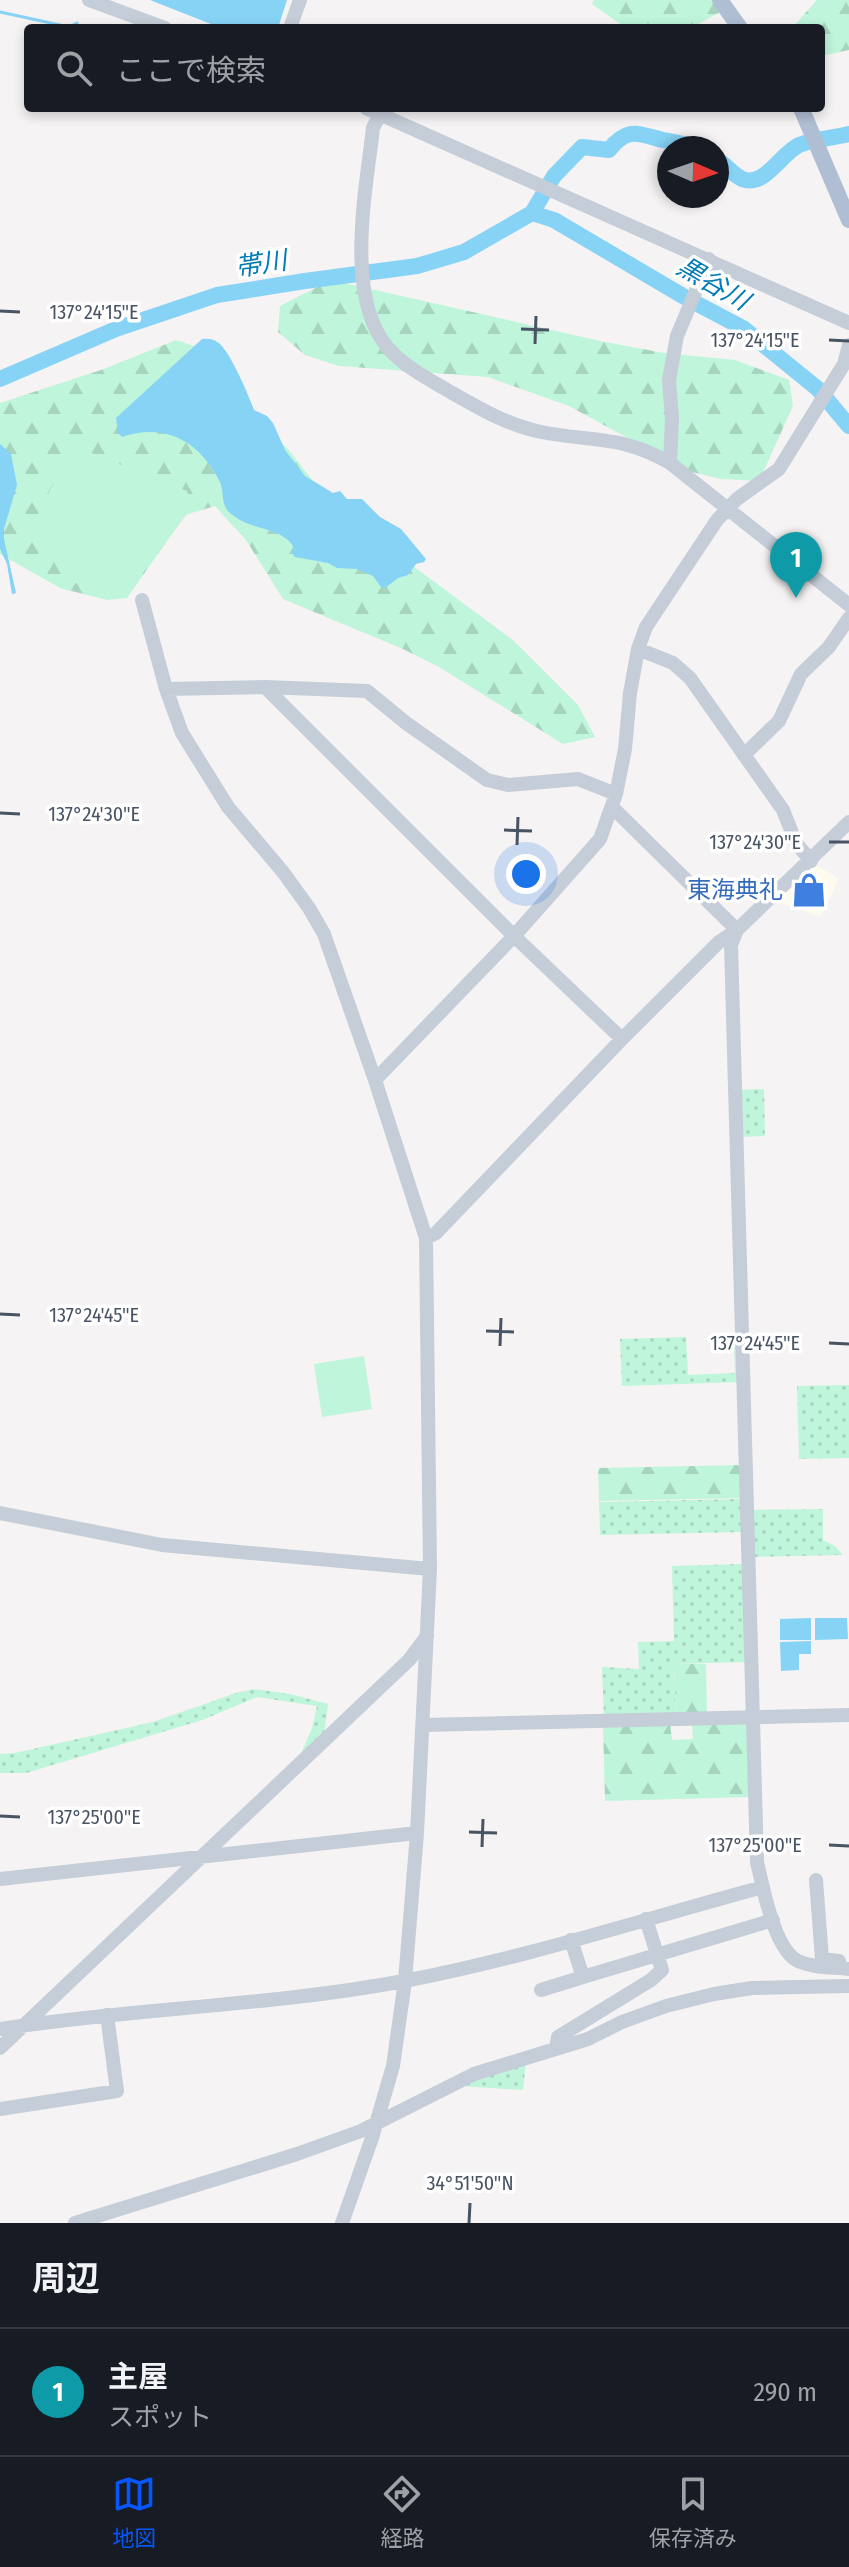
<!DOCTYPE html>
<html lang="ja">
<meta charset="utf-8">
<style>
:root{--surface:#171b24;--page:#242831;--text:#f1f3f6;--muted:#9ea1a6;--line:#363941;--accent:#0756fa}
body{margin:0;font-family:"Fira Sans Condensed","Noto Sans JP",sans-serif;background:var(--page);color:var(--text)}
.compass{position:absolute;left:657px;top:136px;width:72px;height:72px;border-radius:50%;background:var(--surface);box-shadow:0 4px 12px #0003;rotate:92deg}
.you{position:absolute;left:526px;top:874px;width:28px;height:28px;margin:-20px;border:6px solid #fff;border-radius:50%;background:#1a73e8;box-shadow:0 0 0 12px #1a73e833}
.badge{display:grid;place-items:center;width:52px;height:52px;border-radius:50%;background:var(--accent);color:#fff;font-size:26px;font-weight:700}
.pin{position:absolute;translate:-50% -66px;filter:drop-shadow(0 2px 4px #0008)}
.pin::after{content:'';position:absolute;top:42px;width:28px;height:24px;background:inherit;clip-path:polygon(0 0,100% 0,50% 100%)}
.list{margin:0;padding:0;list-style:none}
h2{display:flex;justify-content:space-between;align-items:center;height:104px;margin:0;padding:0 32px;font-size:34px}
h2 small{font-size:26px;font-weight:400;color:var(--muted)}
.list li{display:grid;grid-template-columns:52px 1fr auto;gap:24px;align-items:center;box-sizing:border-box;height:128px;padding:0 32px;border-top:2px solid var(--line)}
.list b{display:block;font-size:30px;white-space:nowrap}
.list p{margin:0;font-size:26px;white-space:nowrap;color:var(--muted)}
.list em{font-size:26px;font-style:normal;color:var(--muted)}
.icon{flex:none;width:44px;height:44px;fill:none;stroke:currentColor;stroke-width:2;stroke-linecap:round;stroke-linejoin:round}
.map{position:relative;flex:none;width:849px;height:2223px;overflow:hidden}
.search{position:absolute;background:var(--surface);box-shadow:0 4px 12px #0003;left:24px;right:24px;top:24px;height:88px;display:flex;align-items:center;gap:20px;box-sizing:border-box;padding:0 28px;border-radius:8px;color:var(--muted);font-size:30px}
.sheet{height:232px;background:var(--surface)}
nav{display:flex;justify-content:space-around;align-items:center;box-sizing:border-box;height:112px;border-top:2px solid var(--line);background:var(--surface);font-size:22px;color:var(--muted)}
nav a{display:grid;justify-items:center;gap:4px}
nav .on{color:var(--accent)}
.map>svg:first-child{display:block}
.commercial{fill:#fefbed}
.grass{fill:url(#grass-dots)}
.forest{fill:url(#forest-firs)}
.park{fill:#bff5da}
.water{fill:#87d3f6}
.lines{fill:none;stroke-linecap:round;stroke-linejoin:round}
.stream{stroke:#87d3f6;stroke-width:3}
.river{stroke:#87d3f6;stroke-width:16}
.minor{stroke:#c5cdd8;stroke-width:14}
.major{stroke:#b0bed4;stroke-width:16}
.ticks{fill:none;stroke:#485363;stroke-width:3}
.labels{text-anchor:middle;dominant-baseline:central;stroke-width:7;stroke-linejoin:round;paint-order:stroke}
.shop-label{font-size:24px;fill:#366cbe;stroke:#fff;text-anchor:end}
.water-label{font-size:26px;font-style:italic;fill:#017bb5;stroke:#fff}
.ticks-label{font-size:20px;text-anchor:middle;fill:#485363;stroke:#fff;stroke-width:7;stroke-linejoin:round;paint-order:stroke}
</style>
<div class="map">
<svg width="849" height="2223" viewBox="0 0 849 2223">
<defs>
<pattern id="grass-dots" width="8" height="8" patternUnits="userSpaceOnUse" patternTransform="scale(2)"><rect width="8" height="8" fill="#bff5da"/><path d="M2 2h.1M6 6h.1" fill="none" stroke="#a6d4be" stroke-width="1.8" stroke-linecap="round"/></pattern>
<pattern id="forest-firs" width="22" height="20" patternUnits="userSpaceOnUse" patternTransform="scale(2)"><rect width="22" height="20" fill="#bff5da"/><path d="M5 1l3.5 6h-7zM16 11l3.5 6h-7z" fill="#a6d4be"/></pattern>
</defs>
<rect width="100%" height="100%" fill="#f5f3f3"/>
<!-- commercial -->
<path class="commercial" d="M814 863 839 879 821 917 774 900Z"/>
<!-- grass -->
<path class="grass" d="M764 1089 765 1136 739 1137 738 1090Z
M734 1335H738L740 1382 622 1386 620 1339 686 1337 688 1375 735 1373Z
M849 1385V1458L799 1459 797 1386Z
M742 1499 743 1532 600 1535 599 1502Z
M823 1509V1540L835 1546 843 1555 752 1557 750 1510Z
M743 1564 746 1662 674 1664 676 1717 604 1719 602 1667 639 1669 638 1642 674 1641 672 1566Z
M254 1689 290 1694 328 1704 324 1734 300 1756 312 1728 317 1706 257 1697 202 1720 26 1773H0V1754L15 1753 153 1722 236 1693Z
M526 2061 523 2090 461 2086Z"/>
<!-- forest -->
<path class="forest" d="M594 0H715L722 11 691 28H626L592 4Z
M817 0H849V50L821 56V28H792Z
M331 280 600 341 664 353 735 360 789 380 793 406 759 481 721 479 688 471 569 406 488 377 339 366 305 355 278 332 280 306Z
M176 340 197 347 238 401 288 449 323 494 374 537 514 641 578 705 595 737 563 744 439 667 403 649 283 599 246 540 215 506 185 515 127 598 107 600 60 588 0 554V403L104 369Z
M742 1465V1498L599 1501 598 1468Z
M674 1664H706L707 1716 676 1717Z
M748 1721 750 1797 605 1801 603 1725 670 1723 672 1740 693 1739 692 1723Z"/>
<!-- park -->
<path class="park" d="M89 452 187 491 192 507 126 596C38 599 11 490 89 452Z
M364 1356 372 1409 322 1417 314 1364Z"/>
<!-- water -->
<path class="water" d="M150 0H287L278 28H221Z
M202 339C209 338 215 339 220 344 231 354 249 396 254 410L267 416 273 423 285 450 305 476 333 493 340 491 347 499H362L380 517 401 529 426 559 424 562 416 564 408 575 398 578 385 588 381 587 373 576 357 569 337 568 328 563 295 557 292 553 293 546C281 526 247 531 228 511 221 503 224 491 220 482 200 442 166 422 122 437L118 433 116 418Z
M0 444 11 454 17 485 4 529V539L16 593 12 594 7 564 0 549Z
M811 1618V1640H780V1619Z
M815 1618H847L848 1639 815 1640Z
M811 1641V1654H799V1670L781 1671 780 1642Z"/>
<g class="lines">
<!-- stream -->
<path class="stream" d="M0 12 69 27 77 23"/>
<!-- river -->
<path class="river" d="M717 159C725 165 734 175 742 179 765 188 780 154 799 145 813 139 834 138 849 134
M532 213 554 220 688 299 743 328 818 389 849 426
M0 379 116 329 217 295 305 281 417 266 464 252 532 213 554 176 582 147 609 150C628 126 638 134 663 140 674 142 686 144 696 148"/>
<!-- minor -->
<path class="minor" d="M89 0 165 28
M290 28 300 0
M366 108 849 323
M380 114 373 128C366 191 344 296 388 348 404 366 426 378 447 390 477 407 507 425 541 432 593 442 621 435 670 463L849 605
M670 463 672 419 669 380 677 336 709 259
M142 600 166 689 182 733 228 807 283 872 309 908 324 934 375 1080 426 1238 430 1569 417 1833 405 1981 393 2066 372 2138 342 2223
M638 649 673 663 690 678 783 810 796 843 811 861
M265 687 514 936 622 1039
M166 689 265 687 367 691 406 723 487 780 508 785 578 779 616 794
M744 755 779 721 801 674 829 647 849 618
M612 807 737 930
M737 930 731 945 757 1862C763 1887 774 1949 798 1961 813 1968 833 1967 849 1969
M375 1080 514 936 600 839 616 794 625 749 630 693 638 649 646 627 717 520 737 499 779 469 844 364 849 345
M426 1238 436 1233 622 1039 719 942 737 930 849 822
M0 1513 162 1545 430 1569
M423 1725 849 1715
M0 1879 417 1833
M816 1880 822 1959 839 1961
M571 1940 583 1977 773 1920
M541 1990 583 1977
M0 2029C134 2008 271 2006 404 1981 526 1958 644 1919 763 1887
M0 2048 409 1660 427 1636
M556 2048 558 2037 651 1980 662 1970 646 1919
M0 2109 117 2091 107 2015
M75 2223 297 2154 361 2131 474 2074 588 2039 622 2022 666 2006 714 1994 752 1988 849 1986"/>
<!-- major -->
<path class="major" d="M720 0 740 28
M801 108 849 220"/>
</g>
<!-- ticks -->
<path class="ticks" d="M0 311 20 312M521 329 549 330M829 340 849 341M535 344 536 316M0 813 20 814M504 830 532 831M829 842H849M517 845 518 817M0 1314 20 1315M486 1331 514 1332M829 1343 849 1344M500 1346 501 1318M0 1816 20 1817M469 1832 497 1833M829 1845 849 1846M482 1847 483 1819M469 2223 470 2203"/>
<!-- icons -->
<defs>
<g id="shop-bare" transform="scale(2.76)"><path d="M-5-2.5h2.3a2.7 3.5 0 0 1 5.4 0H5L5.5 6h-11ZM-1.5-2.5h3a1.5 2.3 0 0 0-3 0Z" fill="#3f7fe0" stroke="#fff" stroke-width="2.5" paint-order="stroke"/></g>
</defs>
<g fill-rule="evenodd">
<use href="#shop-bare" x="809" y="890"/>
</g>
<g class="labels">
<!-- shop labels -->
<g class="shop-label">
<text x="783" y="890">東海典礼</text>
</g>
<!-- water labels -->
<g class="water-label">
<text transform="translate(261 264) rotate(-9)">帯川</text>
<text transform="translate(713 284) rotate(30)">黒谷川</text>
</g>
</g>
<g class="ticks-label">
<text x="94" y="319">137°24'15"E</text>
<text x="755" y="347">137°24'15"E</text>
<text x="94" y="821">137°24'30"E</text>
<text x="755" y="849">137°24'30"E</text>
<text x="94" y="1322">137°24'45"E</text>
<text x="755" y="1350">137°24'45"E</text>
<text x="94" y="1824">137°25'00"E</text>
<text x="755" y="1852">137°25'00"E</text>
<text x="470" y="2190">34°51'50"N</text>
</g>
</svg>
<svg class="compass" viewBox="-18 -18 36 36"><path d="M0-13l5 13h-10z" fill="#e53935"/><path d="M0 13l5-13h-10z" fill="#9ea1a6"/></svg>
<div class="you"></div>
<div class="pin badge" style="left:796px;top:598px;background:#0f9aa8">1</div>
<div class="search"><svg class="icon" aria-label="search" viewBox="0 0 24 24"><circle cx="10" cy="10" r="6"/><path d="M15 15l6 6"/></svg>ここで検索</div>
</div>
<section class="sheet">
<h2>周辺<small></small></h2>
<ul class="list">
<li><span class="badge" style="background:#0f9aa8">1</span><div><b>主屋</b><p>スポット</p></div><em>290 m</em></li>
</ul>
</section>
<nav>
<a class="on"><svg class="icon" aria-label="map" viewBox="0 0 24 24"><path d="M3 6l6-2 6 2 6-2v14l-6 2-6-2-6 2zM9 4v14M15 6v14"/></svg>地図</a>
<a><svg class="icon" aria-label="directions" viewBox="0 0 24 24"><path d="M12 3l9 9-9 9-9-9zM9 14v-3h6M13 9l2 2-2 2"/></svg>経路</a>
<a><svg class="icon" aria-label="saved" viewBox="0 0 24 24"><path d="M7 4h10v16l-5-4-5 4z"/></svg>保存済み</a>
</nav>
